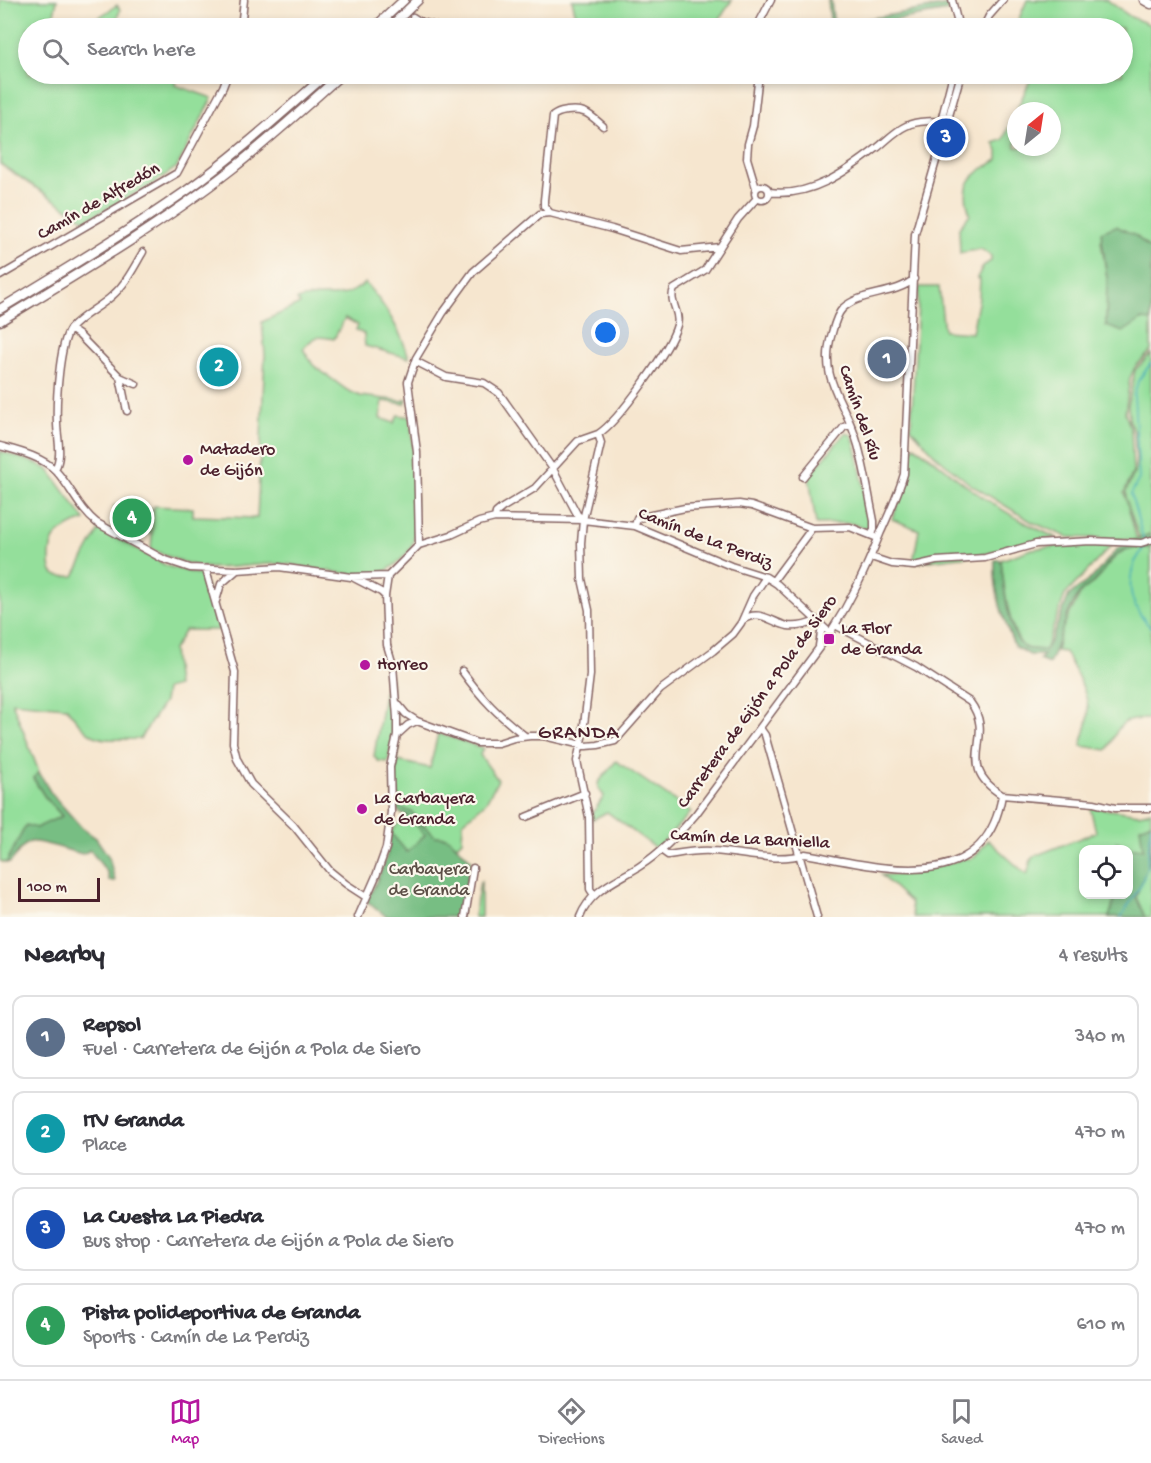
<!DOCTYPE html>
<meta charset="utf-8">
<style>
:root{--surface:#fff;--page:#f7f7f7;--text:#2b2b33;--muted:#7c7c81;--line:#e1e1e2;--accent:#b5179e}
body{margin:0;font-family:"Gochi Hand",sans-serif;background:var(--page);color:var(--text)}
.controls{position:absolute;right:18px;bottom:18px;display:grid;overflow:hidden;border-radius:12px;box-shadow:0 3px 9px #0003}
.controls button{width:54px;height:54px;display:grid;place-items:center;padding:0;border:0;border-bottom:2px solid var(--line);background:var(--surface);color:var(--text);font:30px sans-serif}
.compass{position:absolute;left:1007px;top:102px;width:54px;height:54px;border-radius:50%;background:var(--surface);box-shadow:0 3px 9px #0003;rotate:30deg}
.scale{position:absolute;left:18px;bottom:15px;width:82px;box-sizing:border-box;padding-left:6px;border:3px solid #4a1f2b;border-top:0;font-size:16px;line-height:21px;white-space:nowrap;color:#4a1f2b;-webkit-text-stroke:4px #fbf7ec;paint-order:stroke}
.you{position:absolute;left:606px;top:333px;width:21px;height:21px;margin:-15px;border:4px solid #fff;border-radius:50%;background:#1a73e8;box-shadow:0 0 0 9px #1a73e833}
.badge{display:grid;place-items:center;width:39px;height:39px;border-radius:50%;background:var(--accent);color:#fff;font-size:20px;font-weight:700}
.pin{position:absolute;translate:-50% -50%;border:3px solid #fff;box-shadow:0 2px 6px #0006}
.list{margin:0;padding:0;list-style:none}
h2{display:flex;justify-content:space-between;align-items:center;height:78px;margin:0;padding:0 24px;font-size:26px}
h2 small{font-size:20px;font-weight:400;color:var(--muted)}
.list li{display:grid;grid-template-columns:39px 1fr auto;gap:18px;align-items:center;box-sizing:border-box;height:84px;margin:0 12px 12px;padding:0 12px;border:2px solid var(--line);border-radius:12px}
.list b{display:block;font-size:22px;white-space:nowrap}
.list p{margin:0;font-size:20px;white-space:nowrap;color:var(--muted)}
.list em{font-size:20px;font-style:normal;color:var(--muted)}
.icon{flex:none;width:33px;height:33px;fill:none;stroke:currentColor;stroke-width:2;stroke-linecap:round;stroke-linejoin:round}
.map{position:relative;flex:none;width:1151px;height:917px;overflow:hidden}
.search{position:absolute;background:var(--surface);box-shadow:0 3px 9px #0003;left:18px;right:18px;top:18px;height:66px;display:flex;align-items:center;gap:15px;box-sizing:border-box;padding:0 21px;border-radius:33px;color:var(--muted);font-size:22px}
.sheet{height:462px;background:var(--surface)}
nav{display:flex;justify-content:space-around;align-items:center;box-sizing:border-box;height:84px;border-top:2px solid var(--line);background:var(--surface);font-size:16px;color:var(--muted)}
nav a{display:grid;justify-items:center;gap:3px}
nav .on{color:var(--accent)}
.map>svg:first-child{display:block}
.green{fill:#94df9b;stroke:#6f7f63;stroke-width:1.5;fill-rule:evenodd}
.forest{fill:#77be83;stroke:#606e57;stroke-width:1.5}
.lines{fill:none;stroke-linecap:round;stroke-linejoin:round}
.stream{stroke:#3caabb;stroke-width:1.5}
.minor-casing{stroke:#866564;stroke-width:9}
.highway-casing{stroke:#866564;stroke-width:11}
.minor{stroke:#fff;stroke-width:6}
.highway{stroke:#fff;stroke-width:8}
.poi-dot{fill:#b5179e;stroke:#fbf7ec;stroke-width:2}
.labels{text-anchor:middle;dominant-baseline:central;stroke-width:4.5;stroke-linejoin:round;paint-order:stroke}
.street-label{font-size:18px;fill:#4a1f2b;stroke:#fbf7ec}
.poi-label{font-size:18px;fill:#4a1f2b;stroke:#fbf7ec;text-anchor:start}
.park-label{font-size:18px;fill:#5c4f47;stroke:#fbf7ec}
.neighbourhood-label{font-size:20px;letter-spacing:1.5px;fill:#4a1f2b;stroke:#fbf7ec}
</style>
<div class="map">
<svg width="1151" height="917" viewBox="0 0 1151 917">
<rect width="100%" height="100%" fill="#fbf7ec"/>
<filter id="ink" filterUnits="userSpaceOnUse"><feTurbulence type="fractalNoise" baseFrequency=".0167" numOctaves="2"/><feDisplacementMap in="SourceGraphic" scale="12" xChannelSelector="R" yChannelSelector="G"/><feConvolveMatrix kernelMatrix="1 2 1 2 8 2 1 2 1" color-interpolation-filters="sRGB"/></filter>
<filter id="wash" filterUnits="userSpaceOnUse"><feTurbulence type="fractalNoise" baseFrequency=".008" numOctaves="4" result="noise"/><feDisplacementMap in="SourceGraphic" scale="24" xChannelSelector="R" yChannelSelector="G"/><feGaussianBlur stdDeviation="1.35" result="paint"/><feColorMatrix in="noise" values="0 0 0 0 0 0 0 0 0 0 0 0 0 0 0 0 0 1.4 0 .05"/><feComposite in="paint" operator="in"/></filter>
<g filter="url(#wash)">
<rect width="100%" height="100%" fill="#f6e6cf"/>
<!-- green -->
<path class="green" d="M0 0H57L51 28H28V74H177L175 85 212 98 177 167 148 187 85 220 0 164Z
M572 0H732L714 28H579Z
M1027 0H1107L1131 17 1151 25V250L1136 236 1101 241 1107 278 1106 326 1142 318 1151 320V351L1135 367 1130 378 1125 413 1131 430 1133 472 1124 493 1126 499V491L1135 471 1136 459 1134 431 1129 419 1128 405 1135 370 1151 354V540L1141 543 1126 499 1137 540 1067 537 1032 522 971 485 935 455 911 428 919 287H939L944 331 972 333 979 298 980 279 977 278 983 266 991 261V256L981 249 960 253 959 228 970 214C959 183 972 174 998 160V151L994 143 1003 140 1016 111V147H1052V111H1016L1033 74H1122V28H1015Z
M117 5 120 10 114 28H83Z
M365 283C384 303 401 331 409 358L365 346 364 334 356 330 358 325 345 318 334 339C316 336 315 335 303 349L313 365 347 390 360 396 402 401 407 399 405 404 383 401 380 418 394 423 398 415 410 417C413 438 420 533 411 548 405 557 391 570 380 573 354 579 312 567 285 564 258 562 230 571 203 567 185 564 168 557 151 549L154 506 193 508V516L257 518 265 355 262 322 300 304 297 300C325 290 338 305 365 283Z
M845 433 852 435 856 448 872 528 869 530 850 523 816 524 809 476Z
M914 446C935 458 951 475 971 489 998 508 1027 525 1057 538L1041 539 985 554 913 563 919 530 892 519 907 481 912 449Z
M0 451 38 464 49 470 85 520C75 523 63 529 56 536 51 542 51 547 50 554 49 576 53 578 74 576L100 528 167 566 201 575 204 579 219 630H185L173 650 177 686 166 689 164 702 140 739C95 739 94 744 66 707L12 702 39 772 33 778 45 797 62 816C35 829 22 837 6 863L0 861Z
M114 506 152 509 150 534 138 533 137 539 113 526Z
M1151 544V719C1119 718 1121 724 1107 750L1081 746C1083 737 1087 727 1088 718 1091 696 1075 671 1065 652L1056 651 1061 630 1082 591 1098 579 1102 571 1118 554 1129 548Z
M1112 545 1065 595 1045 650C1039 649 1031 650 1026 648 1009 640 1003 578 1001 560L1032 549 1059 546Z
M390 675 395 722 388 762 378 761 374 756 387 676Z
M438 733 483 748 480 755 498 780 486 802 463 822 462 840 457 845 446 837 435 836C424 826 415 813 402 808L394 778 398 761 430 768Z
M616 761 691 812 657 849 607 812 592 820 591 816 604 796 598 788V783Z
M1090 807 1139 814 1151 811V917H913L910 902 881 875 910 874 966 858 971 859 975 857 988 840 1027 875 1032 857 1096 832ZM1084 850H1128V894H1084Z
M407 815 425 835 377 910 367 901C378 878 390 858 390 832Z
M481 881V917H474L480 882Z"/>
<!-- forest -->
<path class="forest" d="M828 0H831L833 19 839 24 948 5V11L848 28H827L830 19Z
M1116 226 1136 236 1151 250V321L1141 320 1123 332 1106 326 1107 278 1101 232Z
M1149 534 1151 535V547C1143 550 1136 547 1128 549 1115 552 1106 566 1099 577 1095 583 1086 586 1081 592 1064 613 1061 640 1049 664L1039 660 1044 655H1030L1015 647C1003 620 993 590 995 560H1001C1003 578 1008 639 1025 648 1030 650 1039 649 1045 650L1051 640 1069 595 1093 577 1117 549Z
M397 747H400L394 778 402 808 412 812 421 824 435 836 446 837 452 841 471 860 460 917H387L367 901C378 878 390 858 390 832L407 852 425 835 407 815 401 814C387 800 394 766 397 747Z
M39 772 51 793 82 828 96 838 109 857 115 881H109L107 872 90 850 83 854C72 852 39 840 30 842 22 844 15 857 10 863H6L26 825 36 828 62 816 45 797 33 778Z
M1151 822 1149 863 1136 897 1145 917H1109L1116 895 1128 894V850L1121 849 1117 842 1128 847 1143 849 1140 827Z"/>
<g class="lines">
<!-- stream -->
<path class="stream" d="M1144 541 1131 494 1139 479 1134 395 1138 381 1151 363
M1144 545C1143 551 1138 556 1135 562 1125 588 1132 608 1151 628
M1121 917 1141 885 1147 867 1151 824"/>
</g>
</g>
<g filter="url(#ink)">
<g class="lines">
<!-- minor casing -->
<g class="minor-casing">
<path id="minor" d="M952 0 959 28
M413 17 419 21 442 28
M241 28 244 0
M758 28 759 23 771 0
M983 28 989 16 1003 0
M941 121 953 74
M755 193a7 7 0 1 1 14 0a7 7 0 1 1-14 0Z
M756 188 747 158 748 144 753 126 759 74
M769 192C810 198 846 172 877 148 886 141 895 131 906 126 918 120 934 121 947 122
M550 213 544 206V200L553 116C558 112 561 112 567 111 586 109 589 114 603 126
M0 276 177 173 223 87 228 74
M70 329C82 315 99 308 112 296 126 284 134 267 143 252
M415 361 446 377 484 383 499 393 553 469 577 514 583 520
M120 377 136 384
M0 446C18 451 43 457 56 471 71 487 79 509 97 523L163 559 190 568 237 570 279 567 351 577 388 576 419 545 451 535 479 522 495 518 583 520 635 526 731 566 766 577 777 584 830 633
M55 469C63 456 57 437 57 423 56 401 59 346 70 329L79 335 120 377 127 411
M803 477 844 427 850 424
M495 518 496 513 502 508 535 488 578 441 598 434
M635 526 637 518 685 508 739 504 752 506 812 528 850 527 875 537
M872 535 874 529V521C869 496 865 470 858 445 847 403 817 380 832 333 834 325 837 314 843 308 862 291 894 296 914 279
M419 545 417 452 408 382 416 358 443 313 473 272 540 214 550 213 612 229 681 251 720 247
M871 557 892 564 914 566 936 561 985 558 1036 544 1091 541 1141 543 1151 540
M206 570 235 672 233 743 237 759 251 784 294 826 330 871 346 884 366 897
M354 578 381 592 385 596
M773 581 812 528
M216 601 221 584 237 570
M743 620C759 608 772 623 788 626 798 627 807 625 816 621
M819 646 822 626
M462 671C483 700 497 714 525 736
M396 702 406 714 417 721 477 743H498L514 738 530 736H544L586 746 598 745 615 741 660 690 713 651 733 634 741 623 753 596 766 577
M760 728 765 735 817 917
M397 735 408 725 417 721
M1002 795 1094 803 1115 808H1151
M526 817 585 793
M661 850 668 855C682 853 696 850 711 851 742 852 775 863 805 854 877 866 985 900 1002 795 952 764 998 739 970 702L916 667 835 625
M594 895 590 889 589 817 577 761 583 733 590 675 589 610 582 579 581 543 583 520 601 443 598 434C618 422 671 348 677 325 681 312 668 302 674 289L705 270 738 219 757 198
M358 917 376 876 386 848 391 812 390 767 397 735V718L393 665 387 645 385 596 388 576
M465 917 473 868
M580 917C591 889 617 881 640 866 662 852 679 834 696 814L830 633C852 599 865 571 880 534 889 514 898 495 904 474L915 234 961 74"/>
</g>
<!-- highway casing -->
<g class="highway-casing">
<path id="highway" d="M1144 0 1151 4
M374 28 404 0
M389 28 418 0
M0 309C63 271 126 233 186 191 236 155 281 114 327 74
M0 321C79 273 159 226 232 169 270 139 306 106 342 74"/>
</g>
<!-- minor -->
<use href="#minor" class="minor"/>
<!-- highway -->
<use href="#highway" class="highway"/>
</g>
</g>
<!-- markers -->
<g class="poi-dot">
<circle cx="188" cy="460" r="6"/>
<rect x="823" y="633" width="12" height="12" rx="3"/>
<circle cx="365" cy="665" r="6"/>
<circle cx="362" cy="809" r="6"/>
</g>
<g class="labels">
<!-- street labels -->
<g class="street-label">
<text transform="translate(99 202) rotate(-30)">Camín de Alfredón</text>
<text transform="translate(859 413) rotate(71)">Camín del Ríu</text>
<text transform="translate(705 539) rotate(21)">Camín de La Perdiz</text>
<text transform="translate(758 702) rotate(-54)">Carretera de Gijón a Pola de Siero</text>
<text transform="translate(750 840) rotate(3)">Camín de La Barniella</text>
</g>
<!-- poi labels -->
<g class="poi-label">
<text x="200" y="450">Matadero<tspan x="200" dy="21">de Gijón</tspan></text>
<text x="841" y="629">La Flor<tspan x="841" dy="21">de Granda</tspan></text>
<text x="377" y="665">Horreo</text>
<text x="374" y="799">La Carbayera<tspan x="374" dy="21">de Granda</tspan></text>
</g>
<!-- park labels -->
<g class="park-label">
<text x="429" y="870">Carbayera<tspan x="429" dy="21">de Granda</tspan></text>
</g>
<!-- neighbourhood labels -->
<g class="neighbourhood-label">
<text x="579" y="734">GRANDA</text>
</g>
</g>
</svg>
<div class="controls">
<button><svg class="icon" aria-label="locate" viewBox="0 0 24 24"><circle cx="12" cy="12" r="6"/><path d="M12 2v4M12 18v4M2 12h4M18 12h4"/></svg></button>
</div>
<svg class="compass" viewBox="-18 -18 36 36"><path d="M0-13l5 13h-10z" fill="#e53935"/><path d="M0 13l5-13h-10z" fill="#7c7c81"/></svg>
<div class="scale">100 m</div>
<div class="you"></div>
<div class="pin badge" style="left:887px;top:359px;background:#5c6f8a">1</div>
<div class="pin badge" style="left:219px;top:367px;background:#0f9aa8">2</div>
<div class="pin badge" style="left:946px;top:138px;background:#1a4fb4">3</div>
<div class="pin badge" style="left:132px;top:518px;background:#2e9e5b">4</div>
<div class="search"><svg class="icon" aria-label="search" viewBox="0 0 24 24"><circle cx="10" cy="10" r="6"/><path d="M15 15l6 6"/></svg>Search here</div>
</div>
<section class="sheet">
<h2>Nearby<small>4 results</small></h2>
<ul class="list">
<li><span class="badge" style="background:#5c6f8a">1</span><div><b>Repsol</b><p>Fuel · Carretera de Gijón a Pola de Siero</p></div><em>340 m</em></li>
<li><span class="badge" style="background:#0f9aa8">2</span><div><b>ITV Granda</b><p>Place</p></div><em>470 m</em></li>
<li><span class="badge" style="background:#1a4fb4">3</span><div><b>La Cuesta La Piedra</b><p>Bus stop · Carretera de Gijón a Pola de Siero</p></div><em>470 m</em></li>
<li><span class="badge" style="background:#2e9e5b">4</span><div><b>Pista polideportiva de Granda</b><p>Sports · Camín de La Perdiz</p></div><em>610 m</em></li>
</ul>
</section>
<nav>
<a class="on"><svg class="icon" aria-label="map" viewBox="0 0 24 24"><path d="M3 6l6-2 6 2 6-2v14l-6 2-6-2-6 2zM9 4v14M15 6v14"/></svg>Map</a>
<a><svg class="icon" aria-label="directions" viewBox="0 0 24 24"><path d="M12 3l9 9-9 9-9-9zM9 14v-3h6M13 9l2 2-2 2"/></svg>Directions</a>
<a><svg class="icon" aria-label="saved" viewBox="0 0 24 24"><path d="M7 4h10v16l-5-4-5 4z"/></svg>Saved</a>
</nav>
